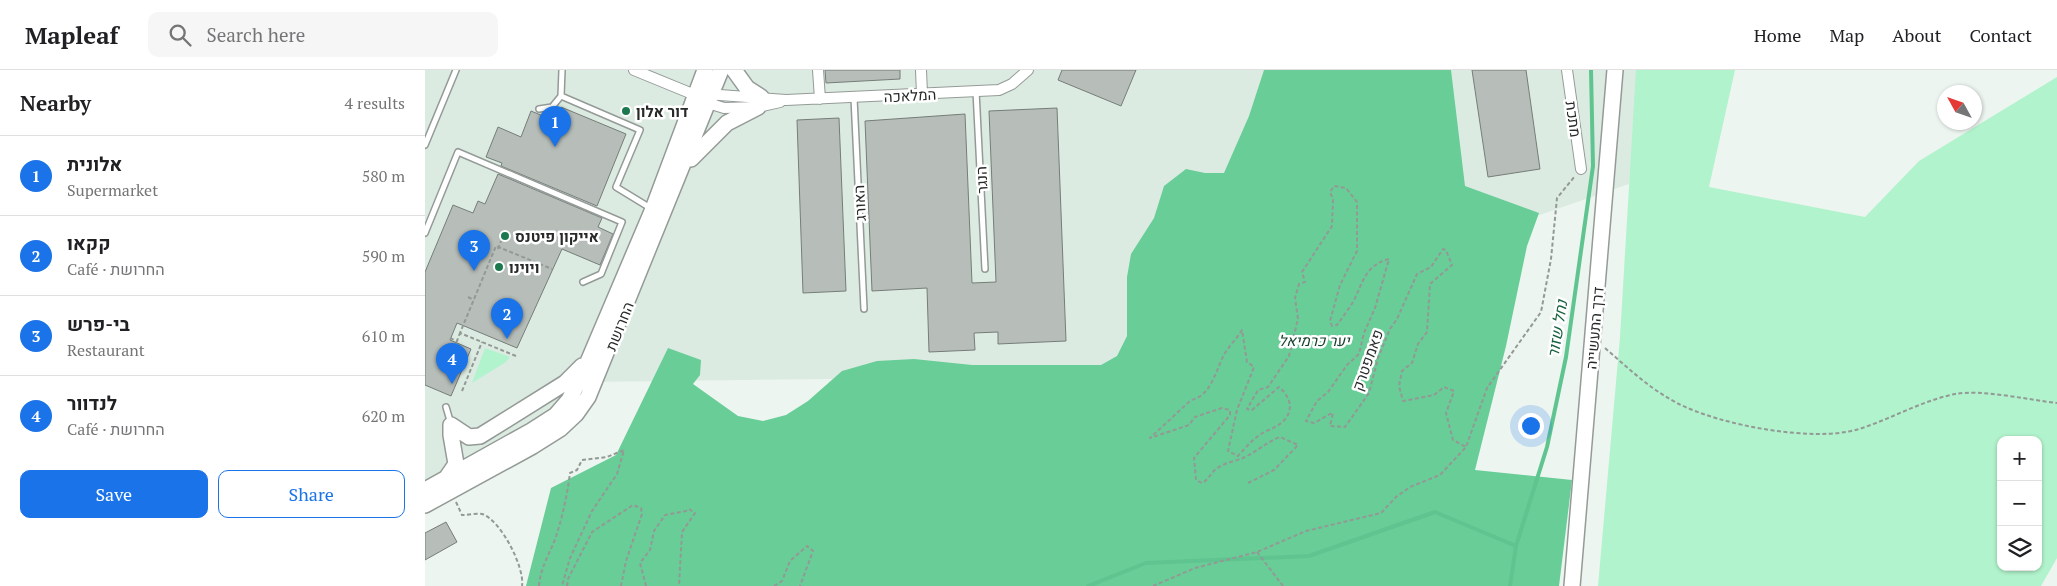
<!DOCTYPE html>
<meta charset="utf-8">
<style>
:root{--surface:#fff;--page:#f6f6f6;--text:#202124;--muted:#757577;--line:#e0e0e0;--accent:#1a73e8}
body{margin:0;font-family:"PT Serif",Heebo,serif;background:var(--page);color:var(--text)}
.controls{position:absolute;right:15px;bottom:15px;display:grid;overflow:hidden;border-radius:10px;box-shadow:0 1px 4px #0004}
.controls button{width:45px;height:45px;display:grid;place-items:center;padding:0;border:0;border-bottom:1px solid var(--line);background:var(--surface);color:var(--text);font:25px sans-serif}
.compass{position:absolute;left:1512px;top:15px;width:45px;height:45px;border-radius:50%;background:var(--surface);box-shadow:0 1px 4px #0004;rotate:310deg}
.you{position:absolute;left:1105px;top:355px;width:18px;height:18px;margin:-12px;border:4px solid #fff;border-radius:50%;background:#1a73e8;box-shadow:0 0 0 8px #1a73e833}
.badge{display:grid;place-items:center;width:32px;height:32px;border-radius:50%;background:var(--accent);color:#fff;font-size:16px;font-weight:700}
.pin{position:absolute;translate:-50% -41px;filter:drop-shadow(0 1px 2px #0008)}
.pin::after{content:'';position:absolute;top:26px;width:18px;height:15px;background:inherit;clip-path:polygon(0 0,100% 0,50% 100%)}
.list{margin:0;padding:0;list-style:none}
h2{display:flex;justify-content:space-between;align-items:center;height:65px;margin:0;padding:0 20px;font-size:21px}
h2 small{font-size:16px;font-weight:400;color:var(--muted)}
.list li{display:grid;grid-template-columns:32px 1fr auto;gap:15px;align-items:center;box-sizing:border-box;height:80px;padding:0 20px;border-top:1px solid var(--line)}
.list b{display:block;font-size:19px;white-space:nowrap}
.list p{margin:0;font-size:16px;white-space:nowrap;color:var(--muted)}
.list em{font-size:16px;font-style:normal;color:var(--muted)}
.actions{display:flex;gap:10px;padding:15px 20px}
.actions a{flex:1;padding:11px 0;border:1px solid var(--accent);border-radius:10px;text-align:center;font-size:18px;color:var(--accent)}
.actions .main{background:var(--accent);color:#fff}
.icon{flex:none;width:28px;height:28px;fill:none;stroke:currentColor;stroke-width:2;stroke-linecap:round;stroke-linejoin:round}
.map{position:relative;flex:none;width:1632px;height:516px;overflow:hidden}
header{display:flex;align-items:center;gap:30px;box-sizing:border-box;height:70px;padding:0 25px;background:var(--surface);border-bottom:1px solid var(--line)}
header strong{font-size:24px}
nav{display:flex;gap:28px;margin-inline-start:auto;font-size:18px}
.search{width:350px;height:45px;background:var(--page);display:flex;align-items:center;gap:12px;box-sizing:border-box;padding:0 18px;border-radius:10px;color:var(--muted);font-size:19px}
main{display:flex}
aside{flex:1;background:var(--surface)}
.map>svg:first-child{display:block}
.built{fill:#dcebe2}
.green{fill:#b1f3cc;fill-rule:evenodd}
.forest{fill:#68cd97}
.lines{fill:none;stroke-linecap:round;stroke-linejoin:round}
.stream{stroke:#5fc48f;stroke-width:4}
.building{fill:#b7beba;stroke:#767d79}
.lane-casing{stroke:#949b97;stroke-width:8}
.street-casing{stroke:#949b97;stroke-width:12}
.secondary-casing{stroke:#949b97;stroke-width:18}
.path{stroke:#939995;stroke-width:2;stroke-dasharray:4 2.5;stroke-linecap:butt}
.lane{stroke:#fff;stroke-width:5}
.street{stroke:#fff;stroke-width:10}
.secondary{stroke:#fff;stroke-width:15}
.poi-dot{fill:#1c794f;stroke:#fff;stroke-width:2}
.labels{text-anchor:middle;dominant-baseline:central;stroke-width:5;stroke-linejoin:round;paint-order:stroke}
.street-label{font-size:15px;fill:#272a28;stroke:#fff}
.poi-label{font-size:15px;font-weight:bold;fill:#272a28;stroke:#fff;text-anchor:start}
.park-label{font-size:15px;font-style:italic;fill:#133e29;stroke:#fff}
.water-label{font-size:16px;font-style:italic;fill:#17623f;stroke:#fff}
</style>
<header>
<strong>Mapleaf</strong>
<div class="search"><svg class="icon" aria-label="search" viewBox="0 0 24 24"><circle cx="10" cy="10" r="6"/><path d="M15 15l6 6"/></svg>Search here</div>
<nav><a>Home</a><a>Map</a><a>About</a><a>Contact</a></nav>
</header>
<main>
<aside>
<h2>Nearby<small>4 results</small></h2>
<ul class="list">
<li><span class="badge">1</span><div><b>אלונית</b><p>Supermarket</p></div><em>580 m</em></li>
<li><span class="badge">2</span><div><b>קקאו</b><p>Café · החרושת</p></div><em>590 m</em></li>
<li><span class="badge">3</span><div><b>בי-פרש</b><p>Restaurant</p></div><em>610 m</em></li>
<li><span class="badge">4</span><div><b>לנדוור</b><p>Café · החרושת</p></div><em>620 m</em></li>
</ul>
<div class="actions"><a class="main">Save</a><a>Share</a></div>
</aside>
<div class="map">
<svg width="1632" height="516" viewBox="0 0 1632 516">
<rect width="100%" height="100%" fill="#edf5f0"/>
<!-- built -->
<path class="built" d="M0 0H1216L1204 114 650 306 165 312 124 363 0 431Z"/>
<!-- green -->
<path class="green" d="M1211 0H1310L1284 117 1440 147 1494 91 1632 7V488L1616 516H1173L1195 267ZM1576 370H1613V497H1576Z
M60 278 85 287 81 292 47 313Z"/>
<!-- forest -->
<path class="forest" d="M839 0H1026L1040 116 1114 143 1102 176 1081 276 1050 400 1147 410 1134 516H101L126 418 191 385 243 278 276 290 275 305 268 314 313 346 338 351 361 345 383 331 417 301 452 291 489 289 547 295H676L692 286 702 266V207L706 184 729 148 739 116 761 99 780 103H799L824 46Z"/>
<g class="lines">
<!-- stream -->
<path class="stream" d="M663 516 721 493 884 486 1010 442 1091 476
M1085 516 1091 476 1122 377 1141 287 1168 96 1166 0"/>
</g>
<!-- building -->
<path class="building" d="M400 0H475V9L401 13Z
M637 0H711L696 36 633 10Z
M1047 0H1101L1115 99 1063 107Z
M136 37 201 64 172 136 76 96 77 93 61 87 73 57 96 67 106 41 130 51Z
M632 38 641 271 573 274V262L549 263 550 280 504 282 502 218 447 221 440 51 540 44 547 213 571 212 564 41Z
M414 48 421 221 378 223 372 50Z
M73 104 177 148 173 157 188 164 175 195 137 179 92 278 32 253 25 270 46 279 26 326 0 315V202L28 135 48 143 53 131 60 134Z
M21 452 32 472 0 490V463Z"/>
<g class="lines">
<!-- lane casing -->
<g class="lane-casing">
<path id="lane" d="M551 21 560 199
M136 26 215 60 191 117 227 139
M429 28 439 239
M114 39 127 37 136 26 137 0
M0 75 31 0
M0 163 33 82 197 152 176 204 158 212
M21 337 26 354"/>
</g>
<!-- street casing -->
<g class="street-casing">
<path id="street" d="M209 0 270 25 283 33 299 38 333 37 355 32
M393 0 395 29
M496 0 497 24
M1142 0 1156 99
M281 24 361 30 574 20 587 14 603 0"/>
</g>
<!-- secondary casing -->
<g class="secondary-casing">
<path id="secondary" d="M309 0 322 18 336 27
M266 89 302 53 333 37
M26 355 44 367 55 366 140 313 157 296
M22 407 31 394 26 365V355
M0 420 106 361 131 345 144 330 160 299 228 139 280 0
M0 435 108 376 135 359 151 344 163 327 296 0
M1147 516 1190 0"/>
</g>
<!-- path -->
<path class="path" d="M73 179 76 171
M43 227 49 230
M25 268 32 271 35 263
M1180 278C1203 298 1225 319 1252 333 1294 355 1389 373 1434 359 1466 349 1496 331 1530 324 1557 319 1604 330 1632 333
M91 286 35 263 71 176 127 199
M37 321 57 272
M823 413 849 400 873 375 855 367C840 373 833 381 820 387 812 391 802 392 794 397 786 401 785 409 777 413L771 410 769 388 805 345V340L797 338 770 347 764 355 725 368 766 330C787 326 791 298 800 283 805 275 812 268 817 260L822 292 829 297 812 340 803 381 813 386C820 378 827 370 836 364 842 360 851 358 856 353 870 342 866 327 854 317L827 340 822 339 833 320 843 317 864 286 873 249 870 228 874 214 880 212 877 202 907 156 908 129 905 122 909 116 921 118 932 132V181L915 215 905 251 907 256 912 255C917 248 923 240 928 232 938 213 940 195 964 189L950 238 939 263 934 284 922 295 903 322 892 331 881 351 889 353 907 343H908L905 356 920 357 944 323 953 288 965 259 972 249 992 204 1006 197 1018 179 1021 180 1027 195 1005 214 1002 262 993 274 987 293 977 301 974 316 978 331 1009 325 1019 317 1029 321 1021 343 1028 370 1041 377
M31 432 37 445C43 445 51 443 57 444 76 450 100 498 97 516
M832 482 858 516
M114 516C115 500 123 486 129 472 137 450 142 426 145 403L152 400 157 390 182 387 199 380 192 404 167 441 145 488 137 516
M142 516 143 509 167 462 208 435 216 438 217 444 201 491 196 516
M221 516 215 493 225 480 229 461 240 445 261 441 264 439 270 443 257 462 254 516
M349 516 357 511 365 491 382 476 388 481 375 516
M728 516 770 498 832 482 881 461 956 443 971 427 985 417 1015 405 1041 377 1062 318 1116 242 1126 189 1132 128 1150 106"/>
<!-- lane -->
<use href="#lane" class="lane"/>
<!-- street -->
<use href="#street" class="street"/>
<!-- secondary -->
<use href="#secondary" class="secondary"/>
</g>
<!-- markers -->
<g class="poi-dot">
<circle cx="201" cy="41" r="5"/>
<circle cx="80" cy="166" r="5"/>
<circle cx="74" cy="197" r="5"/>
</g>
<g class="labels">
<!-- street labels -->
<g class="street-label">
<text transform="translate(485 25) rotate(-3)">המלאכה</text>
<text transform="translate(1149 49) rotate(82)">מתכת</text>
<text transform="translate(556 110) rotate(-93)">הנגר</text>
<text transform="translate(434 133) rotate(-93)">האורג</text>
<text transform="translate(194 256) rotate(-68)">החרושת</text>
<text transform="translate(1169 258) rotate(-85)">דרך התעשייה</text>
<text transform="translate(942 290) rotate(-70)">פאמפטרק</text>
</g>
<!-- poi labels -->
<g class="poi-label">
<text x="211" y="41">דור אלון</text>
<text x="90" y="166">אייקון פיטנס</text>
<text x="84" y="197">ויוינו</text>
</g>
<!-- park labels -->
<g class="park-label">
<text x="889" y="270">יער כרמיאל</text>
</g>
<!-- water labels -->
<g class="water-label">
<text transform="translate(1132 259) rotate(-81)">נחל שזור</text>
</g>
</g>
</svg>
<div class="controls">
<button>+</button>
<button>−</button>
<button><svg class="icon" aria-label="layers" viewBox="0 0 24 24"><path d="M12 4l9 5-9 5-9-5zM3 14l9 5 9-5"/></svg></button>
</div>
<svg class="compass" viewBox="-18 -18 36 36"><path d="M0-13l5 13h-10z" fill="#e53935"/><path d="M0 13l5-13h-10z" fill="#757577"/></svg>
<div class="you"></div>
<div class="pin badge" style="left:130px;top:77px">1</div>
<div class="pin badge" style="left:82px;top:269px">2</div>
<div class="pin badge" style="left:49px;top:201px">3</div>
<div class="pin badge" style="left:27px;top:314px">4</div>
</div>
</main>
